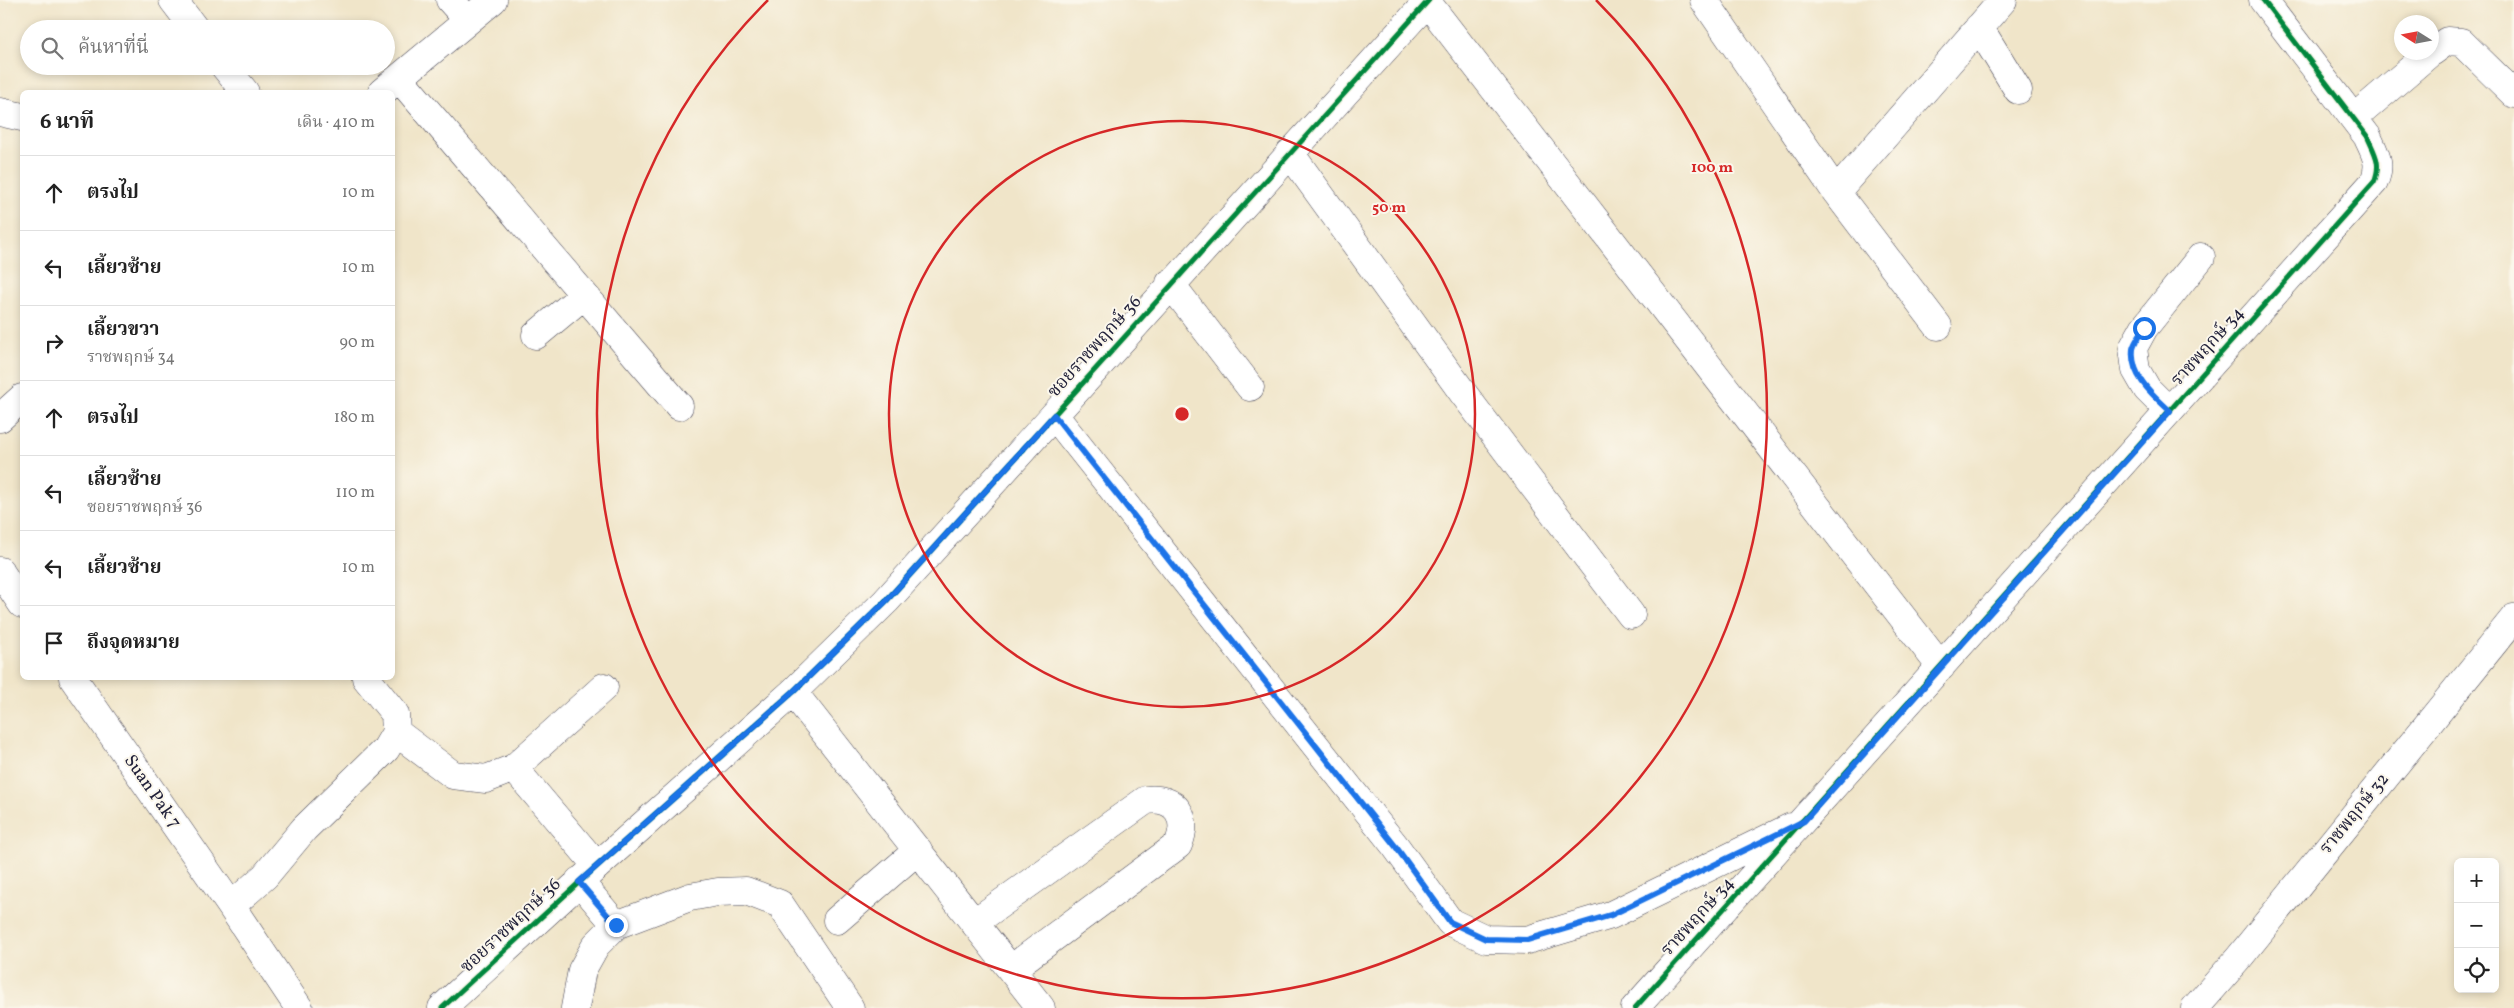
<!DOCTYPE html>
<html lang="th">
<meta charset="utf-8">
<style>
:root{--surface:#fff;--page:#f2f2f2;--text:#222;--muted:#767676;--line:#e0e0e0}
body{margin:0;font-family:Vollkorn,"Noto Serif Thai",serif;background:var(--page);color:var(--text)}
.controls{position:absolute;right:15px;bottom:15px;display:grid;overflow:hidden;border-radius:8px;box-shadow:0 2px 8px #0003}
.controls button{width:45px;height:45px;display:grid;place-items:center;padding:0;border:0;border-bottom:1px solid var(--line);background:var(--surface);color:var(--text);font:25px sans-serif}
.compass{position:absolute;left:2394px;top:15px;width:45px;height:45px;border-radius:50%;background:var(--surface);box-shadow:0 2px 8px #0003;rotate:281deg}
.stop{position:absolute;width:15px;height:15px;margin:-11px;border:4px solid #1a73e8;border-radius:50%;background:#fff}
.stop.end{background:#1a73e8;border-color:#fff;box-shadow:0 1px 5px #0008}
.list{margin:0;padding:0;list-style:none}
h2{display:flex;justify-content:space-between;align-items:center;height:65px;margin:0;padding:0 20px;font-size:21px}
h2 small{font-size:16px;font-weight:400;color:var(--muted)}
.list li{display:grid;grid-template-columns:32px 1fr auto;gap:15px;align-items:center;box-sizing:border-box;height:75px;padding:0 20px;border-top:1px solid var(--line)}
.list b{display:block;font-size:19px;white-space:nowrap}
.list p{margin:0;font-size:16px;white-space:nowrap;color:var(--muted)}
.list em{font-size:16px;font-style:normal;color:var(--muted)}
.icon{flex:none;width:28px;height:28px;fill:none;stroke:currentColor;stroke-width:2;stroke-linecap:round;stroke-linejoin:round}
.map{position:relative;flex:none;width:2514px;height:1008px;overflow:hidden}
.search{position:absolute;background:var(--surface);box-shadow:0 2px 8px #0003;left:20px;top:20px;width:375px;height:55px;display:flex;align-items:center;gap:12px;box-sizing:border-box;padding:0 18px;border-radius:28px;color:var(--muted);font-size:19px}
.panel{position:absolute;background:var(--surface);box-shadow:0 2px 8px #0003;left:20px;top:90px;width:375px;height:590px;border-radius:8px}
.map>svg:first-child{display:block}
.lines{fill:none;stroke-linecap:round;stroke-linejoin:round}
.minor-casing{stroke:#413f50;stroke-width:29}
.minor{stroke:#fff;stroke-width:28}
.cycleway-casing{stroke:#fbf7ec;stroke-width:8}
.cycleway{stroke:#00873e;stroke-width:5}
.route{stroke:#1a73e8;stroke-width:6}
.ring{fill:none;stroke:#d62828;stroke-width:2.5}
.labels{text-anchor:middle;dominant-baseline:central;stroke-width:4;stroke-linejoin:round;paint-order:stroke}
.street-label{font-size:18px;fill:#22223b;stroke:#fbf7ec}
.centre{fill:#d62828;stroke:#fbf7ec;stroke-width:2.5}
.ring-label{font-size:15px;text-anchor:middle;font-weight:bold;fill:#d62828;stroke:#fbf7ec;stroke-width:4;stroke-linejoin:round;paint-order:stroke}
</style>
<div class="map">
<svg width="2514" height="1008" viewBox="0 0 2514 1008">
<rect width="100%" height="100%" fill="#fbf7ec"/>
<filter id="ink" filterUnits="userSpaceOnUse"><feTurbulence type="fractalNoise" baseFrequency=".02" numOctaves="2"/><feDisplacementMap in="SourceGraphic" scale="10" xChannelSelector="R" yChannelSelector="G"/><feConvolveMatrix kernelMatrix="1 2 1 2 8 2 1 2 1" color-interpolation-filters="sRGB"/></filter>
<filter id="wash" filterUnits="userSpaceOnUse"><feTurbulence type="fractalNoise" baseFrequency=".0096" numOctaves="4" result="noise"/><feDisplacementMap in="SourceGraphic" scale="20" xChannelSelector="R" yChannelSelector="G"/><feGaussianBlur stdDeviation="1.12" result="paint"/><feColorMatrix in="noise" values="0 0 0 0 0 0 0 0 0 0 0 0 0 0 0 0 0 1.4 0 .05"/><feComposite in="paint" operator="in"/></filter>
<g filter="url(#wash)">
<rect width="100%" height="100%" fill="#f0e5c9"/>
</g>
<g filter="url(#ink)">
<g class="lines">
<!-- minor casing -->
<g class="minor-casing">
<path id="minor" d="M173 0 195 29
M450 0 468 20
M1704 0 1836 192 1938 326
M1427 2 1941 667
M1979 27 2018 90
M2432 52 2447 41 2461 42 2514 94
M224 66 245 92
M399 78 679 406
M382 92 493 0
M0 112 22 117
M2354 118 2431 52
M1290 153 1463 393 1631 615
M1836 192 2003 0
M1170 283 1250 387
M536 335 584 295
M2169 411 2147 389 2136 370 2133 348 2144 328 2201 257
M1054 415 1396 847 1450 922 1486 939 1527 940 1611 915 1791 827
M0 418 22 398
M0 571 22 604
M73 678 231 906
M793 692 1041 1008
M396 732 453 775 486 779 514 768 604 687
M514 768 597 866
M579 881 616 925
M837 920 918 850
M975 922 1146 800C1176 796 1190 817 1178 845L1011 969
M299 1008 231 906 265 876 304 829 386 749 396 732 395 714 366 678
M442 1008 597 866 793 692 886 601 1429 0
M575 1008 582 970 596 945 616 925 690 897 718 892 746 891 780 904 850 1008
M1635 1008 2374 182C2382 163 2375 154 2367 136L2263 0
M2195 1008 2238 959 2514 618"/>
</g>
<!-- minor -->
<use href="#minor" class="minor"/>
<!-- cycleway casing -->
<g class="cycleway-casing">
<path id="cycleway" d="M442 1008 597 866 793 692 886 601 1429 0
M1635 1008 2374 182C2382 163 2375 154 2367 136L2263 0"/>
</g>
<!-- cycleway -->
<use href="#cycleway" class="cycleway"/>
</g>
</g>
<g class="lines" filter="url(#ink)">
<!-- route -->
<path class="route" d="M616 925 579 882 793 692 886 601 1054 415 1396 847 1450 922 1486 939 1527 940 1611 915 1804 821 2170 411C2153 395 2130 376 2133 349 2134 343 2141 334 2144 328"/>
</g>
<!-- distance rings -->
<g class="ring">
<circle cx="1182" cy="414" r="293"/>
<path d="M1596 0A585 585 0 1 1 768 0"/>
</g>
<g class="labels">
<!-- street labels -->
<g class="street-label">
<text transform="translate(1095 347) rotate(-48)">ซอยราชพฤกษ์ 36</text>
<text transform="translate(2208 347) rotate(-48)">ราชพฤกษ์ 34</text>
<text transform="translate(152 792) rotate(55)">Suan Pak 7</text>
<text transform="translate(2355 814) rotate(-51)">ราชพฤกษ์ 32</text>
<text transform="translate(1698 917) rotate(-48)">ราชพฤกษ์ 34</text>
<text transform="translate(511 926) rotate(-43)">ซอยราชพฤกษ์ 36</text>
</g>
</g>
<circle cx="1182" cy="414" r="8" class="centre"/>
<g class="ring-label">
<text x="1712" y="172">100 m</text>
<text x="1389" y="212">50 m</text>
</g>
</svg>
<div class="controls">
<button>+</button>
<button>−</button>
<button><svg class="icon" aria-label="locate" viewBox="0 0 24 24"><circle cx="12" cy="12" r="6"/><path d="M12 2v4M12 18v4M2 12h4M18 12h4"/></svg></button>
</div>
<svg class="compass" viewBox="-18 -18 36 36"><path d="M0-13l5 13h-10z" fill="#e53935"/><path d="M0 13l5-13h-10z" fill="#767676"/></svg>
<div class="stop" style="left:2144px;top:328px"></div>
<div class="stop end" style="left:616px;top:925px"></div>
<div class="search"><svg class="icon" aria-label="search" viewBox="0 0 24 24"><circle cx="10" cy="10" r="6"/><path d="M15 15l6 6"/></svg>ค้นหาที่นี่</div>
<section class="panel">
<h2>6 นาที<small>เดิน · 410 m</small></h2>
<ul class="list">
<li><svg class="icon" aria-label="ahead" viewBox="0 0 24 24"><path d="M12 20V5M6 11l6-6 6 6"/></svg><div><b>ตรงไป</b></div><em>10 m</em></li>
<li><svg class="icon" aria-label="left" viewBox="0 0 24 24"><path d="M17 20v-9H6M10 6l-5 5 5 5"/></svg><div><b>เลี้ยวซ้าย</b></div><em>10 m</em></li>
<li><svg class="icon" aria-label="right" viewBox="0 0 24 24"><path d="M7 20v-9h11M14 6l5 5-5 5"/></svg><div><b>เลี้ยวขวา</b><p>ราชพฤกษ์ 34</p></div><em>90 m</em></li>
<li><svg class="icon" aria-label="ahead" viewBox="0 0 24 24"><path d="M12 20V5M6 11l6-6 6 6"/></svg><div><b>ตรงไป</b></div><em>180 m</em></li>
<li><svg class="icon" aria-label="left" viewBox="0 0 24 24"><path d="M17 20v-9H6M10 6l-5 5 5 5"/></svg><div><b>เลี้ยวซ้าย</b><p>ซอยราชพฤกษ์ 36</p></div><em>110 m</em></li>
<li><svg class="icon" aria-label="left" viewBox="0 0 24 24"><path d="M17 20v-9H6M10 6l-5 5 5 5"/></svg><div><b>เลี้ยวซ้าย</b></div><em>10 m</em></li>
<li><svg class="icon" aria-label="arrive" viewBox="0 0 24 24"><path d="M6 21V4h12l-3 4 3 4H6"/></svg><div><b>ถึงจุดหมาย</b></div></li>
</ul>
</section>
</div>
